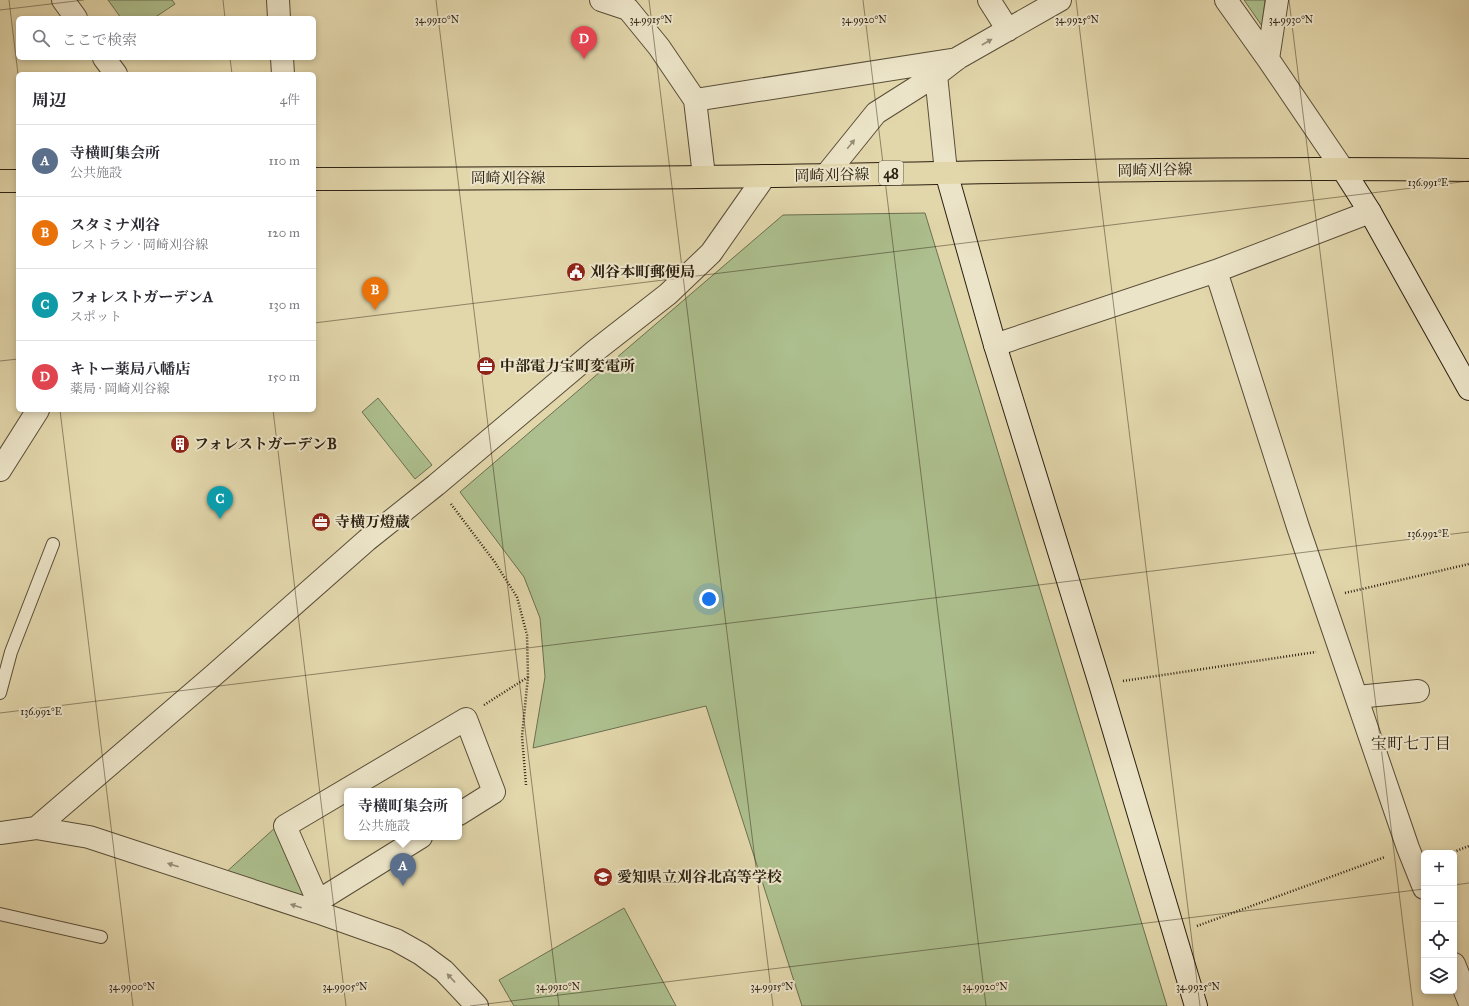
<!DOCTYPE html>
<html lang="ja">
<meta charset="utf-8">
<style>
:root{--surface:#fff;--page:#f2f2f3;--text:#2b2b33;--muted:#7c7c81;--line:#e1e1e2;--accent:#8f2418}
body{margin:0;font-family:"IM FELL Great Primer","Noto Serif JP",serif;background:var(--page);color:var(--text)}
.controls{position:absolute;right:12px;bottom:12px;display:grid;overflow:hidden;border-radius:6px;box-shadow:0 2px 6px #0003}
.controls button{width:36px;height:36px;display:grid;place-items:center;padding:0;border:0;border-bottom:1px solid var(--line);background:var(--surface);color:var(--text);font:20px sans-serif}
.you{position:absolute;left:709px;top:599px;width:14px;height:14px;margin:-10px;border:3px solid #fff;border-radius:50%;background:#1a73e8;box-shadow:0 0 0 6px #1a73e833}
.badge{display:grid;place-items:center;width:26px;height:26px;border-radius:50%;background:var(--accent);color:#fff;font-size:13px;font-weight:700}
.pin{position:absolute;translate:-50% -33px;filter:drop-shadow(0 1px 2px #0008)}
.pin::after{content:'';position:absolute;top:21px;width:14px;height:12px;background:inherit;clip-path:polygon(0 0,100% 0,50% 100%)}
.popup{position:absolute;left:344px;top:788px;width:118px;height:52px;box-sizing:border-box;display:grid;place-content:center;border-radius:6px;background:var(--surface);filter:drop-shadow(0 1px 3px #0005);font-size:13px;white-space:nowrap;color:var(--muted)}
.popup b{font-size:15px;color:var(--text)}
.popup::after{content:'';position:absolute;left:50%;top:100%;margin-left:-8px;border:8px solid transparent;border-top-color:var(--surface)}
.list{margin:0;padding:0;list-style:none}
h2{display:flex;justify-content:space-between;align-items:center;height:52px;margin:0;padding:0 16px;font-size:17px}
h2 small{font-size:13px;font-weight:400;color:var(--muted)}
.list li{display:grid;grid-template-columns:26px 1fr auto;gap:12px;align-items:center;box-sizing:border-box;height:72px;padding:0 16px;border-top:1px solid var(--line)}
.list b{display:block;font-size:15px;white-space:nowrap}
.list p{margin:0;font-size:13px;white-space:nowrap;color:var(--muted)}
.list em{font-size:13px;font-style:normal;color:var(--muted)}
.icon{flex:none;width:22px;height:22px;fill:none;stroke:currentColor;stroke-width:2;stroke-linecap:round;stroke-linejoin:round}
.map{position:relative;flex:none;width:1469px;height:1006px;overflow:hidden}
.search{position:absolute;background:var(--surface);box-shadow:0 2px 6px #0003;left:16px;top:16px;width:300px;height:44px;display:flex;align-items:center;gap:10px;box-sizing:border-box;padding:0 14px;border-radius:6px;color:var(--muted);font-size:15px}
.panel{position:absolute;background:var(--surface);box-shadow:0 2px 6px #0003;left:16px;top:72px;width:300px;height:340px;border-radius:6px}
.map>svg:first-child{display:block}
.green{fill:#adbf8e;stroke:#6c7050}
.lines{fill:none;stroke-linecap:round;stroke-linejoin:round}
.lane-casing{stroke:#594e38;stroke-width:14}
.street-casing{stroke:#594e38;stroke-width:24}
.secondary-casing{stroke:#2b2011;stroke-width:24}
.primary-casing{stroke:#2b2011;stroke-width:24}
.path{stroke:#2b2011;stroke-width:2.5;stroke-dasharray:1 2;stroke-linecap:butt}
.lane{stroke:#ece4c8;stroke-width:12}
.street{stroke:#ece4c8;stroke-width:22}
.secondary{stroke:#ece4c8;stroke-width:22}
.primary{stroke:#e2d6ab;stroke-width:22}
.oneway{fill:#958c76}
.ticks{fill:none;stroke:#2b2011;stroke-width:1;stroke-opacity:0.45}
.labels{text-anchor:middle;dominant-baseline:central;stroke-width:4;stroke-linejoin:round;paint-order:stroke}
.shield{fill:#ece4c8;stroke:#655b48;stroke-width:1}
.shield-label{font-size:14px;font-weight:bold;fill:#2b2011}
.street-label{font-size:15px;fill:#2b2011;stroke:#ece4c8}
.poi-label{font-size:15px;font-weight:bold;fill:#2b2011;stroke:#ece4c8;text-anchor:start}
.neighbourhood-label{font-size:16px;fill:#2b2011;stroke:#ece4c8}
.ticks-label{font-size:10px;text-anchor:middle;fill:#2b2011;stroke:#ece4c8;stroke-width:4;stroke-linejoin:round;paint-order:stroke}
</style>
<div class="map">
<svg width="1469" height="1006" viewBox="0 0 1469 1006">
<rect width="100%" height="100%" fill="#e2d6ab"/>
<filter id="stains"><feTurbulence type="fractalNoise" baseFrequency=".005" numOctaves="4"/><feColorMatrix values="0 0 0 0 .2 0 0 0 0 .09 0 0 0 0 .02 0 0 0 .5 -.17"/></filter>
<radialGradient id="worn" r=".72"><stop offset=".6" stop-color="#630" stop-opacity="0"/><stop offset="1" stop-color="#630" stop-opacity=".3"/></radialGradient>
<!-- green -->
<path class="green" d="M108 0H172L175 4 154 18H121Z
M1244 0H1265L1262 26Z
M925 213 1167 1006H802L706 706 533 748 545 677 540 618 524 577 460 492 783 215Z
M378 398 432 465 415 479 362 412Z
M277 826 312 904 223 875Z
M624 908 676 1006H514L499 980Z"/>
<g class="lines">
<!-- lane casing -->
<g class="lane-casing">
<path id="lane" d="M0 693 11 652 53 544
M0 914 101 937"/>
</g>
<!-- street casing -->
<g class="street-casing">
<path id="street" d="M63 0 76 18
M278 0 279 18
M601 0 628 9 659 47 695 100 704 176
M989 0 1008 30
M1226 0 1268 59 1342 168
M104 58 116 74
M282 58 283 74
M1268 59 1277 0
M936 75 946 172
M695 100 957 59
M826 175 876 113 936 75 958 58 1060 0
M1216 271 1298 527 1408 848 1424 888
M995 345 1216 271 1370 212
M0 470 38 410
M1357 697 1418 691
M36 828 214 675 367 540 436 485 595 351 668 294 711 253 765 176
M0 833 36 828 89 837 317 912 396 940 421 954 444 971 477 1006
M318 901 421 837
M317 912 318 901 285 826 466 719 494 792 459 814
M1454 964 1469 1001"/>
</g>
<!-- secondary casing -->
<g class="secondary-casing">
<path id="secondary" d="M1342 168 1370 212 1469 389
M946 172 995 345 1100 684 1196 1006"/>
</g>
<!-- primary casing -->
<g class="primary-casing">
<path id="primary" d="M314 179C465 178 616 179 767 176 1001 172 1235 167 1469 170
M0 181H18"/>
</g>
<!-- path -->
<path class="path" d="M451 504 494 561 517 597 527 635 528 677 522 736 526 785
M1345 593 1469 564
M1123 681 1316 652
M484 705 528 677
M1451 853 1469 846
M1197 926 1385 857"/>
<!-- lane -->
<use href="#lane" class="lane"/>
<!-- street -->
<use href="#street" class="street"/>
<!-- secondary -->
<use href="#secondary" class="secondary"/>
<!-- primary -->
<use href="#primary" class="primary"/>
</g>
<!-- one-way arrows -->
<defs><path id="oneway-solid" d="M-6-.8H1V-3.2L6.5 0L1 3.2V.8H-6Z"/></defs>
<g class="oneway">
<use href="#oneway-solid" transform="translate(987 42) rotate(-30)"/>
<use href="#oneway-solid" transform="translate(851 144) rotate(-51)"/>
<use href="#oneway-solid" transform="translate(173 865) rotate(-162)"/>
<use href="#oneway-solid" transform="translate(296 906) rotate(-162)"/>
<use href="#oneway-solid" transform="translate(451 978) rotate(-133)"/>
</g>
<!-- ticks -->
<path class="ticks" d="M9 0 18 74M223 0 225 18M436 0 559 1006M649 0 773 1006M863 0 986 1006M1076 0 1200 1006M1289 0 1413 1006M0 10 84 0M230 58 232 74M314 323 1469 181M0 361 18 359M60 410 133 1006M273 410 346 1006M0 713 1469 532M1454 885 1469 883M470 1006 1424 889"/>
<!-- icons -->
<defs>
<g id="civic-disc" transform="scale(1)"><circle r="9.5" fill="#8f2418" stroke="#ece4c8"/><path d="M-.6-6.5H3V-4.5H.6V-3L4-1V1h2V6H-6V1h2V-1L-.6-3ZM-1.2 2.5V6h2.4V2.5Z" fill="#fff"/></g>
<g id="office-disc" transform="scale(1)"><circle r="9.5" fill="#8f2418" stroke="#ece4c8"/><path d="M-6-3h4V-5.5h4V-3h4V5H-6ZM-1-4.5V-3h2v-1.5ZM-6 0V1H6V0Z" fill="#fff"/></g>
<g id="building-disc" transform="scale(1)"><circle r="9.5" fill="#8f2418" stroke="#ece4c8"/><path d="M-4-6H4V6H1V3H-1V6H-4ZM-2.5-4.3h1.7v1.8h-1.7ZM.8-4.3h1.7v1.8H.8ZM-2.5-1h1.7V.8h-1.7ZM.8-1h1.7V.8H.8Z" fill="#fff"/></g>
<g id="school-disc" transform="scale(1)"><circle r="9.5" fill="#8f2418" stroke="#ece4c8"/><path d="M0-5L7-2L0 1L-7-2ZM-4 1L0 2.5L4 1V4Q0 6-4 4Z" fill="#fff"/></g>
</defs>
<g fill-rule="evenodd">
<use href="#civic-disc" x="576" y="272"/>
<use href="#office-disc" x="486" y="366"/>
<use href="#building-disc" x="180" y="444"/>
<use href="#office-disc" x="321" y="522"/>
<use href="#school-disc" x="603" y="877"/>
</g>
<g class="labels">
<!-- shield labels -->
<rect class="shield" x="879" y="161" width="24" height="24" rx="3"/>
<g class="shield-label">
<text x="891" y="173">48</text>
</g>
<!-- street labels -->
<g class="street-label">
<text transform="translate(1155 170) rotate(-1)">岡崎刈谷線</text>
<text transform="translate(832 175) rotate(-1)">岡崎刈谷線</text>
<text x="508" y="178">岡崎刈谷線</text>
</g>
<!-- poi labels -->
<g class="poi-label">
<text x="590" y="272">刈谷本町郵便局</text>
<text x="500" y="366">中部電力宝町変電所</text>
<text x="194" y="444">フォレストガーデンB</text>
<text x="335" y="522">寺横万燈蔵</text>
<text x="617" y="877">愛知県立刈谷北高等学校</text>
</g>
<!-- neighbourhood labels -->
<g class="neighbourhood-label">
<text x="1411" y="743">宝町七丁目</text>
</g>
</g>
<g class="ticks-label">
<text x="437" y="23">34.9910°N</text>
<text x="651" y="23">34.9915°N</text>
<text x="864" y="23">34.9920°N</text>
<text x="1077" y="23">34.9925°N</text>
<text x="1291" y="23">34.9930°N</text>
<text x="1428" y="186">136.991°E</text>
<text x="1428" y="537">136.992°E</text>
<text x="41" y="715">136.992°E</text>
<text x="132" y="990">34.9900°N</text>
<text x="345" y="990">34.9905°N</text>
<text x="558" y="990">34.9910°N</text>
<text x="772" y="990">34.9915°N</text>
<text x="985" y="990">34.9920°N</text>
<text x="1198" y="990">34.9925°N</text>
</g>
<rect width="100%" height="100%" filter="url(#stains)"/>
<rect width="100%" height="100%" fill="url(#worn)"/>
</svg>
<div class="controls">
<button>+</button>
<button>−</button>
<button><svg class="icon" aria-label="locate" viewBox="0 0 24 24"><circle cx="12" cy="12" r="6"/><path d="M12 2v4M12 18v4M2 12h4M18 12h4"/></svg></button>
<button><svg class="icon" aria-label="layers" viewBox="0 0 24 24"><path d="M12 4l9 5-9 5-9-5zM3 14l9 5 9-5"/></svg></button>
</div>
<div class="you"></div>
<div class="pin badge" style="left:403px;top:886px;background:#5c6f8a">A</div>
<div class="popup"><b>寺横町集会所</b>公共施設</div>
<div class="pin badge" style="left:375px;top:310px;background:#e8710a">B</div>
<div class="pin badge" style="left:220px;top:519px;background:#0f9aa8">C</div>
<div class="pin badge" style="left:584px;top:59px;background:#e0444e">D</div>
<div class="search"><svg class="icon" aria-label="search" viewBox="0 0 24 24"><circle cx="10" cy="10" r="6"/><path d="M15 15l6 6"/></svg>ここで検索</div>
<section class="panel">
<h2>周辺<small>4件</small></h2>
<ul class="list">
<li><span class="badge" style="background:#5c6f8a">A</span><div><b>寺横町集会所</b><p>公共施設</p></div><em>110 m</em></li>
<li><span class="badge" style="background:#e8710a">B</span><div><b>スタミナ刈谷</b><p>レストラン · 岡崎刈谷線</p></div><em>120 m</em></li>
<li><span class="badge" style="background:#0f9aa8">C</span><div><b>フォレストガーデンA</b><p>スポット</p></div><em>130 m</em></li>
<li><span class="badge" style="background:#e0444e">D</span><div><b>キトー薬局八幡店</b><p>薬局 · 岡崎刈谷線</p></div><em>150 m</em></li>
</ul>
</section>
</div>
